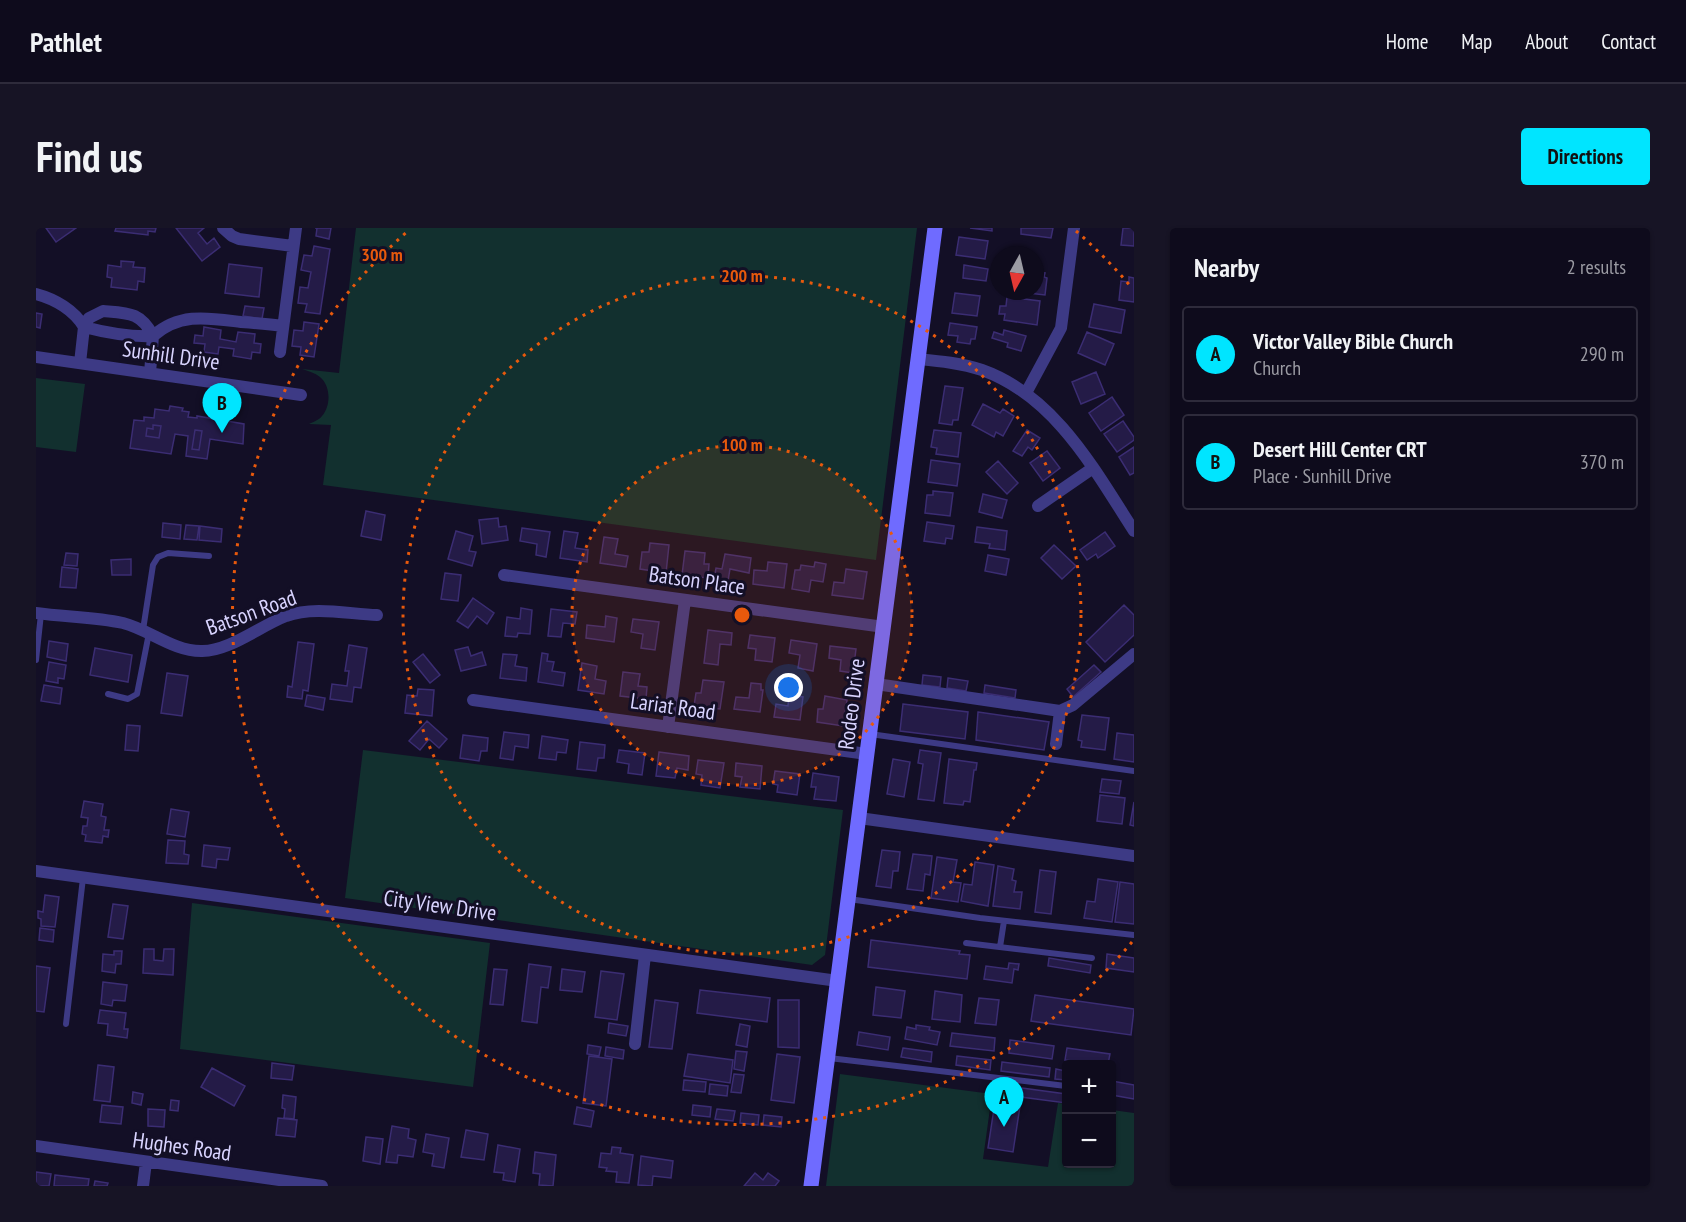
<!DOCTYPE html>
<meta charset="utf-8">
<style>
:root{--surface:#0e0b1c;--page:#171425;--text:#f1f3f6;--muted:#9b9ba3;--line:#2e2b3b;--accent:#00e5ff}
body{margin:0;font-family:"PT Sans Narrow",sans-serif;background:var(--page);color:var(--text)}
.controls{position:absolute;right:18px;bottom:18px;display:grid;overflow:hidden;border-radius:6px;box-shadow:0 2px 4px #0004}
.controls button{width:54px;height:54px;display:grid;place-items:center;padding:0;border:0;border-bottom:2px solid var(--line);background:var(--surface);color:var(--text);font:30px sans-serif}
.compass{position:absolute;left:954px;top:18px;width:54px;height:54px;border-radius:50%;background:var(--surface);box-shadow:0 2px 4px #0004;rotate:188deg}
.you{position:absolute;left:753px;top:460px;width:21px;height:21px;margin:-15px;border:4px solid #fff;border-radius:50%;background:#1a73e8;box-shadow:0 0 0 9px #1a73e833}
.badge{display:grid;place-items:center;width:39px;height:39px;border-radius:50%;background:var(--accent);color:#111;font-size:20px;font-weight:700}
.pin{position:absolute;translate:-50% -50px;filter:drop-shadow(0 2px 3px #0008)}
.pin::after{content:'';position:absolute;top:32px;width:21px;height:18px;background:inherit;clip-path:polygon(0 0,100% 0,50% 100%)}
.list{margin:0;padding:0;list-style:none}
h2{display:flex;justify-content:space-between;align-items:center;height:78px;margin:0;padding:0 24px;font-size:26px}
h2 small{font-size:20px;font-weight:400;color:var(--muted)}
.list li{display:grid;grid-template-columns:39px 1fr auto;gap:18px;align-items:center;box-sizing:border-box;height:96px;margin:0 12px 12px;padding:0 12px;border:2px solid var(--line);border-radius:6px}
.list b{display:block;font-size:22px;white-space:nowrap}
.list p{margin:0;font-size:20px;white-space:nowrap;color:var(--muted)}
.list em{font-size:20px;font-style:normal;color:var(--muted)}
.map{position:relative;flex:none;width:1098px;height:958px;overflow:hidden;border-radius:6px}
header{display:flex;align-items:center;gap:36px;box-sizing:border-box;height:84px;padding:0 30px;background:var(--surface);border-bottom:2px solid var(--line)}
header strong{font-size:28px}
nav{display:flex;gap:33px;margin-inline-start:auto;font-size:21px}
.intro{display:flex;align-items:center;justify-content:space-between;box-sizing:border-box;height:144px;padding:0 36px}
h1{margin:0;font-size:42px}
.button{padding:15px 27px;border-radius:6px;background:var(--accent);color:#111;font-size:21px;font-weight:700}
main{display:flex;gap:36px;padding:0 36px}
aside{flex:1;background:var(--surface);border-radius:6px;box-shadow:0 2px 4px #0004}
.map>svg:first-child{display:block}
.green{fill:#12302f}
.building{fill:#241b47;stroke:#3b2d73;stroke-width:1.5;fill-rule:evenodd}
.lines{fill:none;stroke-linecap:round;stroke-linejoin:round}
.lane{stroke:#3d3a85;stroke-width:6}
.street{stroke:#3d3a85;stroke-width:12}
.secondary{stroke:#6f6bff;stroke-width:15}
.ring{fill:none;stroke:#e8590c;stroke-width:3;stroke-dasharray:3 6}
.labels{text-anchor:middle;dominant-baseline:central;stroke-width:6;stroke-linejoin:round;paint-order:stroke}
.street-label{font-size:22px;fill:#d9d4ff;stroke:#130f26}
.centre{fill:#e8590c;stroke:#130f26;stroke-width:3}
.ring-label{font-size:18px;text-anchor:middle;font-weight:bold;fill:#e8590c;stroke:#130f26;stroke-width:6;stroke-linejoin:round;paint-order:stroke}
</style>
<header>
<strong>Pathlet</strong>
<nav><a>Home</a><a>Map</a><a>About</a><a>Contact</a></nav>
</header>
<div class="intro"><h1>Find us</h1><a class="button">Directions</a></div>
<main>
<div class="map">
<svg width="1098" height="958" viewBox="0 0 1098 958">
<rect width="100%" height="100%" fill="#130f26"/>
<!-- green -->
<path class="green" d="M320 0H881L840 332 287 257 295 197 273 196C277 194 283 192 286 188 295 178 295 158 284 149 279 145 272 143 266 141L303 145Z
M0 150 49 156 40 224 0 219Z
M327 522 807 582 789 727 776 737 309 670Z
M156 675 454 715 437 859 144 821Z
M804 846 956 866 947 931 1012 939 1022 875 1030 876V936H1076V882L1098 885V958H790Z"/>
<!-- building -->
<path class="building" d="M10 0H40L20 14Z
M80 0H120L119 4 112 3V7L79 3Z
M140 0H168L162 5 171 16 178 10 184 19 166 33Z
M279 0H295L293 11 280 8 281 0Z
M934 0H956V3Z
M985 0H1017L1015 10 985 6Z
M1087 0H1098V18L1085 17Z
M923 9 952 13 949 31 920 27Z
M278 18 294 21 284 86 269 84 271 76 262 75 264 59 272 60 275 44 265 42 268 27 276 28Z
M85 33 98 34 97 39 109 40 108 54 102 53 101 62 75 59 76 50 71 49 72 37 85 39Z
M193 36 226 40 223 69 189 65Z
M928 37 952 41 950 53 927 50Z
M999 44 1009 45 1008 49 1011 50 1009 67 983 64 999 63Z
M1093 49 1098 50V74L1083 72 1085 53 1093 54Z
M919 65 944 68 941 88 916 85Z
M971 69 1004 73 1001 97 968 92 969 86H963L964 78H970Z
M1058 76 1089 82 1085 105 1053 99Z
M209 78 228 80 226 91 207 88Z
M0 85 6 86 4 100 0 99Z
M268 94 283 96 278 129 264 127 265 119 256 118 258 102 267 103Z
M914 95 941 99 939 111H935L934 116 921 114 922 108 912 107Z
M168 99 185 102 184 111 200 114 202 104 219 106 218 115 225 116 224 125 216 124 215 131 197 128 198 121 183 119 182 126 168 124 169 116 158 115 159 107 167 108Z
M968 102 990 108 985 123 971 119 972 115 956 110 958 104 967 107Z
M1051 104 1078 116 1069 137 1042 125Z
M1060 144 1069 166 1045 176 1036 154Z
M909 158 927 160 922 192H917L916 197 903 195Z
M1076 169 1088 187 1065 203 1053 185Z
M947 176 964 185 967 181 978 188 967 208 960 204 958 209 936 197Z
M134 178 147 180 146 183 153 184 152 189 161 190V188L208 196 207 216 174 211 171 231 150 228 152 208 139 206 135 226 94 220 98 192 108 193V189L118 190 119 181 133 183ZM117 197 125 198 123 210 110 208 111 200 117 201ZM159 202 166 203 163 222 156 221Z
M1087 193 1098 209V212L1081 224 1068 206Z
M117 197 125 198 123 210 110 208 111 200 117 201Z
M159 202 166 203 163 222 156 221Z
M898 202 925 205 922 229 900 226 901 220 895 219Z
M991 202 1004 210 996 222 992 219 986 228 977 223Z
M1098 219V245L1094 247 1083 229Z
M1011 223 1024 240 1007 253 994 235Z
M895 232 924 236 921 258 892 254Z
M962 233 982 255 971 266 950 244Z
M897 263 917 265 914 288 889 285 891 267H897Z
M947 266 971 272 966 290 943 284Z
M330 283 349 287 345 312 325 308Z
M462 290 463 299 470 298 472 312 446 316 443 292Z
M891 294 918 298 916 311 910 310 909 316 888 313Z
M127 295 145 297 144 311 126 309Z
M150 297 163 298 161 312 148 311Z
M164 298 186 301 185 314 163 312Z
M941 299 971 303 969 322 953 320 954 316 939 314Z
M486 300 514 304 510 329 500 327 501 316 484 313Z
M420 303 437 308 433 323 440 324 436 338 412 331Z
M528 303 542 305 539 320 552 322 551 334 524 330Z
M1069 304 1079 318 1062 330 1060 326 1051 332 1044 322Z
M568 309 582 311 579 326 592 328 590 339 564 335Z
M614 315 633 317 630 345 604 341 606 324H613Z
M1018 317 1040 338 1026 351 1005 330Z
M649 323 669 325 668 336H673L672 350 646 347Z
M30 325 42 326 41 338 28 337Z
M689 326 715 330 713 345 694 341 692 353 678 351 680 340 686 341Z
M952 327 973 331 970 347 949 343Z
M95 331V347H76L75 332Z
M732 334 751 336 748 360 717 356 718 342 731 343Z
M779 334 790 336 787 354 775 352 773 364 756 361 759 342H764L765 337 778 339Z
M26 339 42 341 40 360 24 359Z
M810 341 831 344 827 371 796 367 798 354 808 355Z
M409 345 425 347 422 373 405 371Z
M437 370 458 385 451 396 441 388 432 400 421 393Z
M1088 377 1098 387V407L1069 434 1050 414Z
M485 380 496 382 494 406 482 405 481 409 469 408 471 389 484 391Z
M515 381 541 384 539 396 527 395 525 409 512 408Z
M570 388 581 390 578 414 550 410 551 397 569 399Z
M597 391 623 394 619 422 605 420 607 406 595 404Z
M672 402 696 405 695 417 684 416 682 437 668 435Z
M714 407 739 410 736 434 719 432 720 421 712 420Z
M755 412 781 416 777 443 762 440 764 427 753 425Z
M13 413 32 416 30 433 11 429Z
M262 414 278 416 272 463 267 462 266 471 251 469 252 458 256 459Z
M313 417 331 420 325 460 318 459 316 474 294 471 296 456 311 458 313 443H309Z
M794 418 820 421 817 445 804 443 805 432 793 430Z
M432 419 435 428 446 424 450 437 425 443 419 422Z
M59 420 96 427 92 454 54 447Z
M506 425 512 426 511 433 518 434 516 443 529 445 527 458 502 454Z
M387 426 404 447 394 455 377 434Z
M467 426 481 427 479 438 491 440 490 453 464 450Z
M13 434 30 437 28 451 22 450V455L10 453Z
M546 435 561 438 559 451 570 453 568 466 542 462Z
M1058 437 1065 444 1037 469 1031 461Z
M587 444 604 446 602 458 611 459 610 471 584 468Z
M131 445 152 448 146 488 125 485Z
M887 447 905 449 904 459 886 457Z
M912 450 932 453 930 463 911 460Z
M667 452 688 454 684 481 658 478 660 465H665Z
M715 455 725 456V462H727L724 484 698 481 700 469 713 470Z
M8 457 26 460 24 476 5 473Z
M949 457 980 462 979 470 948 465Z
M382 461 398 462 396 488 369 485 371 467 381 468Z
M271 467 289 470 287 482 269 478Z
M753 467 767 469 764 492 738 489 740 476 752 478Z
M789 468 811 472 807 498 781 494 782 481H787Z
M867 476 932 484 929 511 864 503Z
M942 484 1013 494 1008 522 940 512Z
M1046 487 1073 490 1069 522 1045 519 1046 513 1042 512Z
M391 493 411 511 403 520 393 511 384 522 373 513Z
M91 497 104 498 102 523 89 522Z
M468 504 493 507 492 520 479 518 477 532 464 530Z
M1081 505 1098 507V534L1078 531Z
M427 507 452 510 451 523H445L443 533 424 530Z
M506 508 532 512 530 525 521 524 520 532 503 530Z
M544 514 569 517 568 530H562L560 543 541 541Z
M583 522 609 525 606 547 592 545 593 536 581 534Z
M884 522 905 525 898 573 882 571 887 536 882 535Z
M623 524 653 528 652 542 641 540 639 550 620 548Z
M857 531 874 534 868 569 851 566Z
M913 531 941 535 940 542H938L934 574 928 573 927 577 908 575Z
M662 532 688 535 684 560 665 557 666 547 660 546Z
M700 535 726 538 724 561 704 559 706 549 699 548Z
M739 543 764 546 761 567 741 564 742 557 737 556Z
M777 545 803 549 800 573 778 571 780 559H775Z
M1066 551 1085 553 1083 566 1064 564Z
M1064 567 1089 570 1086 596 1061 593Z
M48 573 67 576 65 588 70 589 68 602H73L72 609 67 608 66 615 49 613 50 607 46 606 47 598H51L52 590 45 589Z
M1098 574V598L1094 597Z
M135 581 153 584 149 609 131 606Z
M132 612 149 613 148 626 153 627 152 636 130 635Z
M168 617 194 620 192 632 181 631 180 640 166 638Z
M846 622 864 624 862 643H857L855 660 840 658Z
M877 626 896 628 894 647 889 646 887 663 871 661Z
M901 629 921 632 917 654 925 655 922 674 895 670Z
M939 634 958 637 952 678 925 673 928 656 936 657Z
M962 638 978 641 976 652 980 653 978 664H986L984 681 957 678Z
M1004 642 1020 644 1015 686 999 684Z
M1062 651 1082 654 1076 694 1048 690 1051 673 1059 674Z
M1084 654 1098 656V696L1079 694Z
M9 667 23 669 19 699 5 698V691L2 690V683L7 684Z
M77 676 92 678 87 711 72 709Z
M4 700 18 702 17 714 3 712Z
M835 712 924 723 923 726 934 727 931 751 832 739Z
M108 721H118V732L127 733 128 721H138L137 747 107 745Z
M78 723H86L85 736H80L79 745 66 743 67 726 78 727Z
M1071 726 1098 730V744L1070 740Z
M1013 730 1055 737 1054 745 1012 738Z
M973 735 983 736 982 742 978 741 976 755 948 751 950 738 972 741Z
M493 736 515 739 512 760 505 759 501 795 486 793Z
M0 738 14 740 8 784 0 783Z
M458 741 471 742 467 777 454 776Z
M526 741 549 744 546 764 524 762Z
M565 743 588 746 581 792 559 789Z
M67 754 91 757 89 773 77 772 76 778 65 776Z
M840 759 869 763 865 790 837 787Z
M664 762 734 770 731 794 661 785Z
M899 763 926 767 924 794 896 791Z
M999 767 1098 781 1095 807 995 793Z
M943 770 963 772 960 797 939 795Z
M619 772 642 775 636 821 613 819Z
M742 772H763V820L742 819Z
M64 782 90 785 88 801H92L91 810 71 807 72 796 62 795Z
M573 795 592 798 590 808 572 805Z
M704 796 714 798 711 819 700 817Z
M880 797 894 799 893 802 904 804 901 817 869 811 871 799 880 801Z
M823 804 854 809 852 822 821 817Z
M916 805 959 810 958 823 914 818Z
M974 812 1018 818 1016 831 973 825Z
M552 817 565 819 563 828 551 826Z
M570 819 588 822 587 831 569 828Z
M867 820 896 824 895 834 865 829Z
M1031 820 1074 826 1072 836H1056L1029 832Z
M700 823 711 824 708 843 698 841Z
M652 826 697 832 694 855 648 848Z
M741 826 764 829 758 875 735 872Z
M553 828 576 831 570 878 547 875Z
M921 828 955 832 954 842 920 837Z
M966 834 1014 840 1013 849 965 843Z
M236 835 258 838 256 852 235 850Z
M62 837 78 839 74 874 58 872Z
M176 840 209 858 198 878 165 859Z
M1020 841 1030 843V852L1019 851Z
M698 846 708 847 705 865 695 864Z
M648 852 670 854 669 864 647 862Z
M1076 853 1098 857V871L1076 867Z
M674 856 692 858 691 868 673 866Z
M986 860 1030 866V875L985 869Z
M97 864 107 866 105 877 96 875Z
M247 867 260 869 258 891 248 890 249 881 246 880Z
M135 872 143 873 142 883 134 882Z
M959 874 984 878 977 924 952 920Z
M66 877 87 879 85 896 64 894Z
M657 877 675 879 674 889 656 887Z
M541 879 558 883 555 899 538 896Z
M112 881 129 882 128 899 112 898Z
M681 881 699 883 697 893 679 891Z
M705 885 723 887 722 897 704 895Z
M728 887 746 889 745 899 727 897Z
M242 890 261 892 259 909 240 907Z
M356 898 373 901 372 910 380 912 377 929 362 927 361 935 350 934Z
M430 902 452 906 448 932 425 929Z
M390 906 413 910 408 940 396 938 398 926 387 924Z
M330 909 347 911 344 936 327 933Z
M462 917 484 921 479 954 467 952 468 945 458 944Z
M576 919 585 920 584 925 597 927 593 955 580 954 581 944 570 943 571 940 563 939 565 925 575 926Z
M499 924 520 927 517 958 503 957 504 946 497 945Z
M605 928 637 933 635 950 617 948 616 958 602 957Z
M0 944 15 946 13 958H0Z
M719 945 727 952 732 945 743 953 739 958H708Z
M19 947 53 951 52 958H18Z
M59 953 72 955 71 958H58Z"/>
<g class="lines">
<!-- lane -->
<path class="lane" d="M107 402 117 337 122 329 132 325 173 328
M0 432 5 386
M72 466 92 471 101 466 113 405
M834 506 1098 543
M813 671 944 690 1098 707
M930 715 1056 730
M964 719 968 693
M30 796 47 650
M793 830 1030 858"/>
<!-- street -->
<path class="street" d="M187 0 196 8 203 11 257 18
M0 66C19 71 38 82 48 99L44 135
M67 83C92 85 105 84 117 108 94 109 71 105 48 99L53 90Z
M244 124 260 0
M0 129 265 167
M882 131C903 133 925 135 946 142 1019 168 1058 241 1098 303
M114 145 117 108C144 84 173 90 205 94 219 95 233 96 247 98
M990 165 1025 100 1038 0
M1002 278 1057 240
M468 347 848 399
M0 385C28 389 59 389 87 395 114 402 137 423 165 423 192 424 224 398 250 388 278 378 312 386 341 387
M840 456 1024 483 1037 477 1098 426
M437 472 831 526
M632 499 649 372
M1020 516 1024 483
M823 590 1098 628
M0 643 802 753
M599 816 609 727
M0 918 286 958
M107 958 110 934"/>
<!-- secondary -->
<path class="secondary" d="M775 958 899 0"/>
</g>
<!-- distance rings -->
<circle cx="706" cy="387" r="170" fill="#e8590c" fill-opacity=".12"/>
<g class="ring">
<circle cx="706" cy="387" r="170"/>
<circle cx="706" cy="387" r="339"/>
<path d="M1096 714A509 509 0 1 1 372 3M1040 3A509 509 0 0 1 1096 60"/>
</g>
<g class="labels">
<!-- street labels -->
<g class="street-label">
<text transform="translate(135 127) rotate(8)">Sunhill Drive</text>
<text transform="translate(661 352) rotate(8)">Batson Place</text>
<text transform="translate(215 384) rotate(-20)">Batson Road</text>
<text transform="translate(815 476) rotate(-83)">Rodeo Drive</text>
<text transform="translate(637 478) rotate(8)">Lariat Road</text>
<text transform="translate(404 677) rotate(8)">City View Drive</text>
<text transform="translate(146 918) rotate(8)">Hughes Road</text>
</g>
</g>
<circle cx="706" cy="387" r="9" class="centre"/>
<g class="ring-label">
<text x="346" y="33">300 m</text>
<text x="706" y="54">200 m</text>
<text x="706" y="223">100 m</text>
</g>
</svg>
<div class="controls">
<button>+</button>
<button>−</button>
</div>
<svg class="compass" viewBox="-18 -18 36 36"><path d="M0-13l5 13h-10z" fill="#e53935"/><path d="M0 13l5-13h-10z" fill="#9b9ba3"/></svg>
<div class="you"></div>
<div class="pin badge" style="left:968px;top:899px">A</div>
<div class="pin badge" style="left:186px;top:205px">B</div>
</div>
<aside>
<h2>Nearby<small>2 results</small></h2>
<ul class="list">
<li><span class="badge">A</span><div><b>Victor Valley Bible Church</b><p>Church</p></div><em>290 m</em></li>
<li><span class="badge">B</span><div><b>Desert Hill Center CRT</b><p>Place · Sunhill Drive</p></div><em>370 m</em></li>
</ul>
</aside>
</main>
